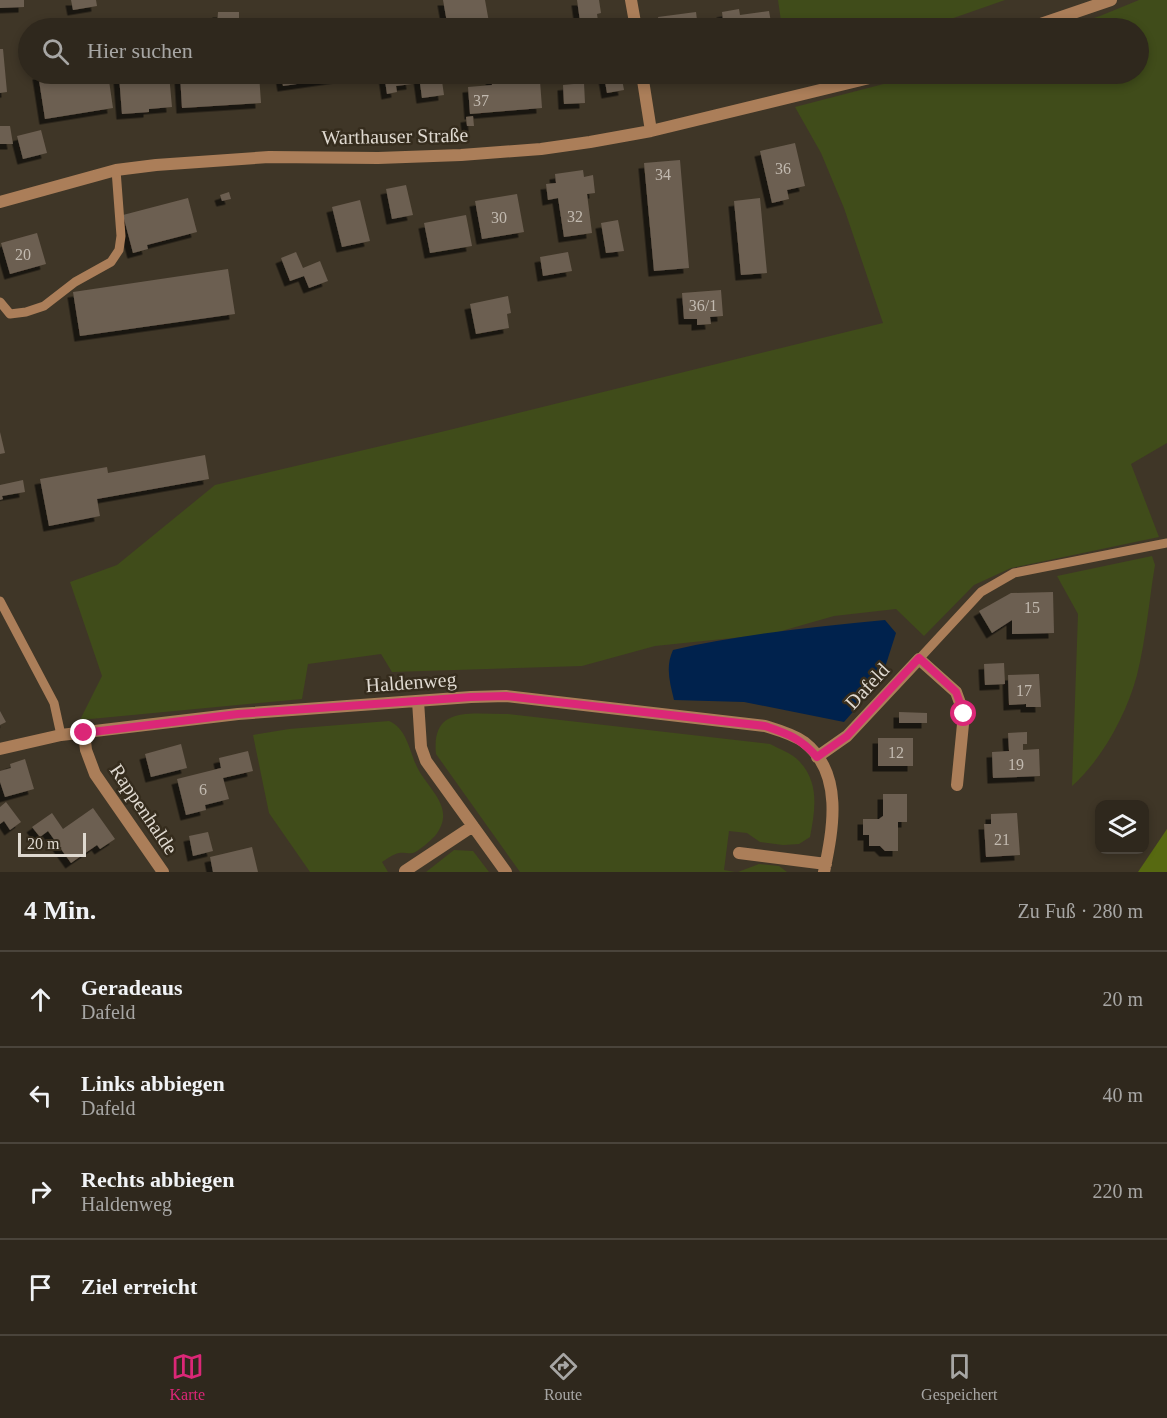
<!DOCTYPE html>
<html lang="de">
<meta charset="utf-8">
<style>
:root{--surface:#2f281d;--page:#3b342a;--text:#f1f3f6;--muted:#a7a6a4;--line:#4a443b;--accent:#db2777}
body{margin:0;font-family:Georgia,serif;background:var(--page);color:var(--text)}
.controls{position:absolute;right:18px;bottom:18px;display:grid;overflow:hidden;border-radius:12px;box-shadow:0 3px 9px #0003}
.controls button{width:54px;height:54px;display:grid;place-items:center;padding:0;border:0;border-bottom:2px solid var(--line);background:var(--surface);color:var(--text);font:30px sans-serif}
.scale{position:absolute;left:18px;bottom:15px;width:68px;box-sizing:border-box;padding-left:6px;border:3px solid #dfd9d0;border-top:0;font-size:16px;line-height:21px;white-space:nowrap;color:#dfd9d0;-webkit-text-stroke:4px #352c1d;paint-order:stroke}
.stop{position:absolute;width:18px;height:18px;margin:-14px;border:4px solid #db2777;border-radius:50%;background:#fff}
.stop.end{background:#db2777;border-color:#fff;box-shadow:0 2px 6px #0008}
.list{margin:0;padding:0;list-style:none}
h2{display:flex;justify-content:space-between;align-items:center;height:78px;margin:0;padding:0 24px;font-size:26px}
h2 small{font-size:20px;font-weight:400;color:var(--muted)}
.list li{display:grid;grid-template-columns:39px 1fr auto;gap:18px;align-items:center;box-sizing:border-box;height:96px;padding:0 24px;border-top:2px solid var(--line)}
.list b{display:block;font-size:22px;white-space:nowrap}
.list p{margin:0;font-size:20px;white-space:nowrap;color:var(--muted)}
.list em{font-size:20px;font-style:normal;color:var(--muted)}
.icon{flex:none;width:33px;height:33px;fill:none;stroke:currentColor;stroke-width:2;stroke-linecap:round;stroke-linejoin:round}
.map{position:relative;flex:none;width:1167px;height:872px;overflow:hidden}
.search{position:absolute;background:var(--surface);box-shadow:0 3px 9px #0003;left:18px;right:18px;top:18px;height:66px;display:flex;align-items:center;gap:15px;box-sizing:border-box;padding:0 21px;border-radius:33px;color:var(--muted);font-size:22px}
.sheet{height:462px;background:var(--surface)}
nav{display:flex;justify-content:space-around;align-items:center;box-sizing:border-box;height:84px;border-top:2px solid var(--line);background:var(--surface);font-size:16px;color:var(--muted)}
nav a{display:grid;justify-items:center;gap:3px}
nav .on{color:var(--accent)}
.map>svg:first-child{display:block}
.green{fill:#404c1a}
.forest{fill:#576911}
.water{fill:#00224d}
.building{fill:#6c5f51;filter:url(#shadow)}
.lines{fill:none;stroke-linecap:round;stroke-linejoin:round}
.lane{stroke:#ab7e59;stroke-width:9}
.street{stroke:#ab7e59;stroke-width:12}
.route{stroke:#db2777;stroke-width:8}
.labels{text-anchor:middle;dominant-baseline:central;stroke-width:5;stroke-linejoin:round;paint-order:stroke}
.number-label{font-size:16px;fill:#c2bab0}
.street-label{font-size:20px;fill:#dfd9d0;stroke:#352c1d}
</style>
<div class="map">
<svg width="1167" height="872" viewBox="0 0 1167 872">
<defs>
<filter id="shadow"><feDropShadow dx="-5.5" dy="5.5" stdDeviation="0" flood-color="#0009"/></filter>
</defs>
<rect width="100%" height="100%" fill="#3f3627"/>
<!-- green -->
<path class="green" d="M778 0H1005L945 21 915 28H782Z
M1139 0H1167V443L1131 464 1159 537 1011 568 974 585 924 636 896 609 834 616 771 634 655 646 582 666 392 672 381 654 308 664 302 699 80 720 102 676 70 582 117 565 215 485 445 431 883 323 844 208 821 153 795 107 922 74H1138V28H1063L1100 16Z
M1152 556 1155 565C1149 601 1146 639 1137 675 1127 713 1102 760 1072 786L1078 614 1057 576Z
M508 714 770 744C779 749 792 753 799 761 820 783 815 810 810 837L799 844 783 845 760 842 747 833 729 831 724 870 735 872H520L436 754C431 704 473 715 508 714Z
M389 721C407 729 409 750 417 767 429 791 457 808 435 836 430 841 419 851 413 853 409 854 403 852 399 853 393 854 387 859 382 862L388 872H310L269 813 253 735 289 729Z
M454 850 473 851 489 872H426Z
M759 864 779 866 787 872H738Z"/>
<!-- forest -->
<path class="forest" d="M1167 829V872H1138Z"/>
<!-- water -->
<path class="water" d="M885 620 896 633 881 680 844 722 744 702 674 700C670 683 665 667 673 650 742 634 814 627 885 620Z"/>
<!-- building -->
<path class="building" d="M0 0H24V7L0 8Z
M71 0H96L97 6 73 10Z
M443 0H485L490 28H448Z
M577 0H599L601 13 597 14 599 28H581Z
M739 9 740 15 769 11 772 28H724L722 12Z
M218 12H239V28H217Z
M696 12 698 28H660L658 17Z
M0 49H3L7 92 0 93Z
M38 74H62L64 82 76 81 74 74H108L113 108 45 119Z
M154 74H169L172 107 149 109V112L122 114 119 76Z
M225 74 226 77 242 76V74H259L261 103 182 108 180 75Z
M281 74H345V77L283 86Z
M384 74H441L444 95 422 98 419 76 411 78 412 84 396 86 397 92 387 94Z
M587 74H621L624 90 607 93 604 76 588 78Z
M504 75V84L540 81 542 108 470 114 468 87 492 85 491 76Z
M584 83 585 103 564 104 563 85Z
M473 116 474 126H467L466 117Z
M0 126H10L13 144H0Z
M41 130 47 153 23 159 17 136Z
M795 143 805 186 787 190 789 199 772 203 760 151Z
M680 160 689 268 654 271 644 163Z
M583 170 584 177 593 175 595 193 587 194 592 233 564 237 558 198 548 200 546 184 556 183 555 174Z
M406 185 413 215 392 219 386 189Z
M229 192 231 199 222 201 220 195Z
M517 194 524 232 482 239 475 201Z
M188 198 197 232 147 245 148 249 133 253 123 215Z
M760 198 767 273 741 275 734 201Z
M360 200 370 241 342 247 332 207Z
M466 215 472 246 430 253 424 223Z
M618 220 624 251 606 253 601 223Z
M37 233 46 264 10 274 1 243Z
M296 252 303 268 320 261 328 281 309 288 304 276 290 281 281 258Z
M568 252 572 271 543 276 540 257Z
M228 269 235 314 80 336 73 292Z
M721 290 723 316 710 317 711 324 697 325V319H684L682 293Z
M508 296 511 313 507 314 509 328 476 334 470 304Z
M0 432 5 453 0 454Z
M205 455 209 479 97 499 100 516 49 526 40 479 107 467 108 473Z
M23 480 25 492 2 496 3 499 0 500V485Z
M1053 592 1054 633 1012 634V620L992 633 979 611 1011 593Z
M1004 663 1005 684 985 685 984 664Z
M1039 674 1041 707H1026V704L1009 705 1008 675Z
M0 711 6 722 0 725Z
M899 712 927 713V723H899Z
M1027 732V744H1023V750L1039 749 1040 776 993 778 992 752 1009 751 1008 733Z
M878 738H913V766H878Z
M181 744 187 768 151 777 145 754Z
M248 751 253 771 223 778 229 799 205 805 206 810 186 815 177 779 221 768 219 758Z
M25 759 34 789 5 797 0 782V771L11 768 10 764Z
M883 794H907V822H898V851H885L880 846H869V835H863V819H879L883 816Z
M6 802 21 822 10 830 4 821 0 824V807Z
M93 808 115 839 100 849 97 845 71 863 48 831 40 837 32 827 52 813 63 829Z
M1017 813 1020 855 986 857 984 824H991V814Z
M208 832 213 851 193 856 189 836Z
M252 847 258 872H213L210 857Z"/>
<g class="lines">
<!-- lane -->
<path class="lane" d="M0 302 10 314 26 312 44 306 75 282 111 262 119 250 121 236 116 170
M0 601 54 703 61 735
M919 659 981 592 1014 573 1167 543"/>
<!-- street -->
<path class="street" d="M631 0 636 28
M1029 28 1111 0
M642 74 651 131
M0 202 116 170 156 165 269 157 378 158 461 155 541 149 590 142 651 131 886 74
M418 701 421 747 426 761 506 872
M84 733 86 750 95 774 163 872
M0 749 61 735 238 714 471 697 506 696 765 726C778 730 793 734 804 742 844 773 833 829 824 872
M817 757 847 736 919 659 956 692 964 714 957 785
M739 853 826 864
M405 871 473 826"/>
</g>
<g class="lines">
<!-- route -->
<path class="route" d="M84 733 238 714 471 697 506 696 765 726C788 734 800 738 817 757L847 736 919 658 956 692 964 714"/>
</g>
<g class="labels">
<!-- number labels -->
<g class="number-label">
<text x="481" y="100">37</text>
<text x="783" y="168">36</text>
<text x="663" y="174">34</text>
<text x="575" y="216">32</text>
<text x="499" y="217">30</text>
<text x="23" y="254">20</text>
<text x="703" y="305">36/1</text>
<text x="1032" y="607">15</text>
<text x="1024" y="690">17</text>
<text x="896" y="752">12</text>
<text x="1016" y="764">19</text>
<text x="203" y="789">6</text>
<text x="1002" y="839">21</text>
</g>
<!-- street labels -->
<g class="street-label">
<text transform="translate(395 136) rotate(-1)">Warthauser Straße</text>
<text transform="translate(411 682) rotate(-4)">Haldenweg</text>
<text transform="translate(867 686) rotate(-47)">Dafeld</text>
<text transform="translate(144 809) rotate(56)">Rappenhalde</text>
</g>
</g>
</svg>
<div class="controls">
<button><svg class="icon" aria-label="layers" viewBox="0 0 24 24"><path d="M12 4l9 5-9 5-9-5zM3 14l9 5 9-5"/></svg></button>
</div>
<div class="scale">20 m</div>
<div class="stop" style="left:964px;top:714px"></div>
<div class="stop end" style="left:84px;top:733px"></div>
<div class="search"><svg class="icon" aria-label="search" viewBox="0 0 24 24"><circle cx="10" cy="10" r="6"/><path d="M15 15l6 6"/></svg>Hier suchen</div>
</div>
<section class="sheet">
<h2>4 Min.<small>Zu Fuß · 280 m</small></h2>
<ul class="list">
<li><svg class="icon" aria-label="ahead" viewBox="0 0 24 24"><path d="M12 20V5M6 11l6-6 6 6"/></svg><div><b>Geradeaus</b><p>Dafeld</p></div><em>20 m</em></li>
<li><svg class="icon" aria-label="left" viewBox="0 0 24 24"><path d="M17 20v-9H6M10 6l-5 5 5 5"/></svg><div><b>Links abbiegen</b><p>Dafeld</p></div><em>40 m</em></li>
<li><svg class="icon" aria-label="right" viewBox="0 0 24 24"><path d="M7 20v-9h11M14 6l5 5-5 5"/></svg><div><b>Rechts abbiegen</b><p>Haldenweg</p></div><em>220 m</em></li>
<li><svg class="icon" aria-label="arrive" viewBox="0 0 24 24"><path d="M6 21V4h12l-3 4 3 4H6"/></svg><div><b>Ziel erreicht</b></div></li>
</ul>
</section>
<nav>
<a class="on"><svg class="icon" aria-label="map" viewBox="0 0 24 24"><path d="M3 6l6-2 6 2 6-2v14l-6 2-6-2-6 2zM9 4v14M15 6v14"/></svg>Karte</a>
<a><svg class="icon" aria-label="directions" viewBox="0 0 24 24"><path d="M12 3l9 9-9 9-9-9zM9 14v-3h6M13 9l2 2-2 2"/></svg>Route</a>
<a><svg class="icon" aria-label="saved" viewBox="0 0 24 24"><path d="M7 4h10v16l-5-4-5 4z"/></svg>Gespeichert</a>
</nav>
